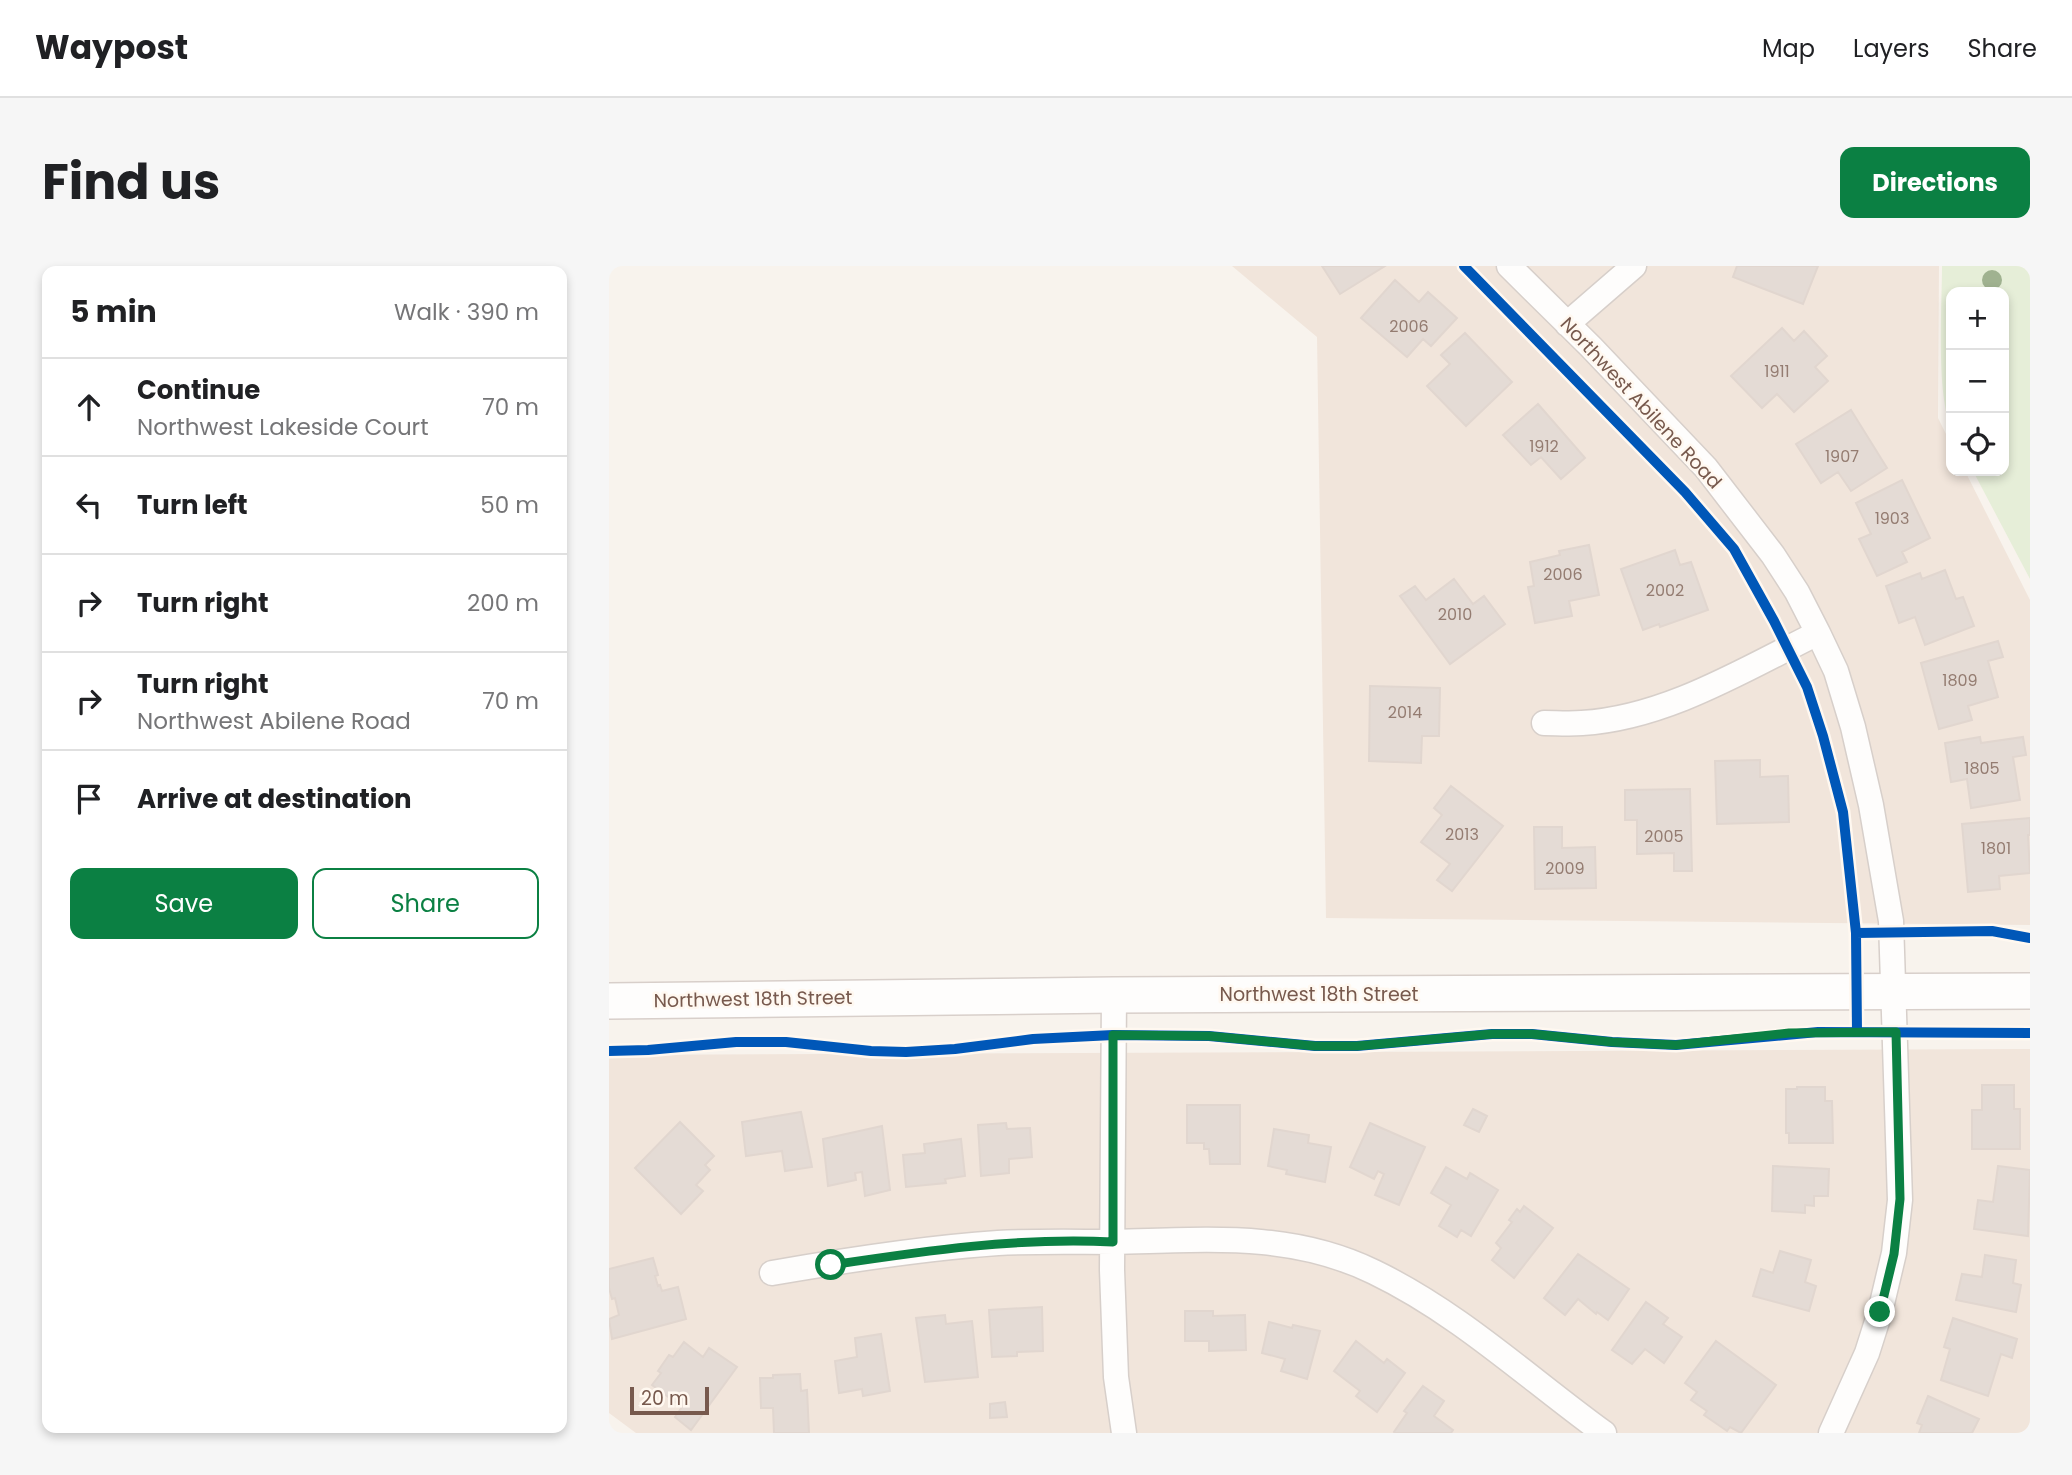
<!DOCTYPE html>
<meta charset="utf-8">
<style>
:root{--surface:#fff;--page:#f6f6f6;--text:#202124;--muted:#757577;--line:#e0e0e0;--accent:#0b8043}
body{margin:0;font-family:Poppins,sans-serif;background:var(--page);color:var(--text)}
.controls{position:absolute;right:21px;top:21px;display:grid;overflow:hidden;border-radius:14px;box-shadow:0 4px 10px #0003}
.controls button{width:63px;height:63px;display:grid;place-items:center;padding:0;border:0;border-bottom:2px solid var(--line);background:var(--surface);color:var(--text);font:35px sans-serif}
.scale{position:absolute;left:21px;bottom:18px;width:79px;box-sizing:border-box;padding-left:7px;border:4px solid #77594d;border-top:0;font-size:19px;line-height:24px;white-space:nowrap;color:#77594d;-webkit-text-stroke:5px #fff8f0;paint-order:stroke}
.stop{position:absolute;width:21px;height:21px;margin:-16px;border:5px solid #0b8043;border-radius:50%;background:#fff}
.stop.end{background:#0b8043;border-color:#fff;box-shadow:0 2px 7px #0008}
.list{margin:0;padding:0;list-style:none}
h2{display:flex;justify-content:space-between;align-items:center;height:91px;margin:0;padding:0 28px;font-size:30px}
h2 small{font-size:23px;font-weight:400;color:var(--muted)}
.list li{display:grid;grid-template-columns:46px 1fr auto;gap:21px;align-items:center;box-sizing:border-box;height:98px;padding:0 28px;border-top:2px solid var(--line)}
.list b{display:block;font-size:26px;white-space:nowrap}
.list p{margin:0;font-size:23px;white-space:nowrap;color:var(--muted)}
.list em{font-size:23px;font-style:normal;color:var(--muted)}
.actions{display:flex;gap:14px;padding:21px 28px}
.actions a{flex:1;padding:16px 0;border:2px solid var(--accent);border-radius:14px;text-align:center;font-size:24px;color:var(--accent)}
.actions .main{background:var(--accent);color:#fff}
.icon{flex:none;width:38px;height:38px;fill:none;stroke:currentColor;stroke-width:2;stroke-linecap:round;stroke-linejoin:round}
.map{position:relative;flex:none;width:1421px;height:1167px;overflow:hidden;border-radius:14px}
header{display:flex;align-items:center;gap:42px;box-sizing:border-box;height:98px;padding:0 35px;background:var(--surface);border-bottom:2px solid var(--line)}
header strong{font-size:33px}
nav{display:flex;gap:38px;margin-inline-start:auto;font-size:24px}
.intro{display:flex;align-items:center;justify-content:space-between;box-sizing:border-box;height:168px;padding:0 42px}
h1{margin:0;font-size:49px}
.button{padding:18px 32px;border-radius:14px;background:var(--accent);color:#fff;font-size:24px;font-weight:700}
main{display:flex;gap:42px;padding:0 42px}
aside{flex:1;background:var(--surface);border-radius:14px;box-shadow:0 4px 10px #0003}
.map>svg:first-child{display:block}
.residential{fill:#f1e5db}
.green{fill:#e6eed8}
.building{fill:#e4dbd5;stroke:#e1d6cf;stroke-width:2}
.lines{fill:none;stroke-linecap:round;stroke-linejoin:round}
.street-casing{stroke:#d7cfca;stroke-width:27}
.secondary-casing{stroke:#d8cfca;stroke-width:38}
.street{stroke:#fefdfc;stroke-width:24}
.secondary{stroke:#fefdfc;stroke-width:35}
.cycleway-casing{stroke:#fff8f0;stroke-width:15}
.cycleway{stroke:#0057b8;stroke-width:10}
.tree{fill:#a0b290}
.route{stroke:#0b8043;stroke-width:9}
.labels{text-anchor:middle;dominant-baseline:central;stroke-width:5;stroke-linejoin:round;paint-order:stroke}
.number-label{font-size:16px;fill:#947c71}
.street-label{font-size:19px;fill:#77594d;stroke:#fff8f0}
</style>
<header>
<strong>Waypost</strong>
<nav><a>Map</a><a>Layers</a><a>Share</a></nav>
</header>
<div class="intro"><h1>Find us</h1><a class="button">Directions</a></div>
<main>
<aside>
<h2>5 min<small>Walk · 390 m</small></h2>
<ul class="list">
<li><svg class="icon" aria-label="ahead" viewBox="0 0 24 24"><path d="M12 20V5M6 11l6-6 6 6"/></svg><div><b>Continue</b><p>Northwest Lakeside Court</p></div><em>70 m</em></li>
<li><svg class="icon" aria-label="left" viewBox="0 0 24 24"><path d="M17 20v-9H6M10 6l-5 5 5 5"/></svg><div><b>Turn left</b></div><em>50 m</em></li>
<li><svg class="icon" aria-label="right" viewBox="0 0 24 24"><path d="M7 20v-9h11M14 6l5 5-5 5"/></svg><div><b>Turn right</b></div><em>200 m</em></li>
<li><svg class="icon" aria-label="right" viewBox="0 0 24 24"><path d="M7 20v-9h11M14 6l5 5-5 5"/></svg><div><b>Turn right</b><p>Northwest Abilene Road</p></div><em>70 m</em></li>
<li><svg class="icon" aria-label="arrive" viewBox="0 0 24 24"><path d="M6 21V4h12l-3 4 3 4H6"/></svg><div><b>Arrive at destination</b></div></li>
</ul>
<div class="actions"><a class="main">Save</a><a>Share</a></div>
</aside>
<div class="map">
<svg width="1421" height="1167" viewBox="0 0 1421 1167">
<rect width="100%" height="100%" fill="#f8f3ed"/>
<!-- residential -->
<path class="residential" d="M623 0H1330L1329 152 1342 178V205H1356L1421 334V659L717 652 708 71Z
M1421 783V1167H27L0 1147V789Z"/>
<!-- green -->
<path class="green" d="M1333 0H1421V313L1364 205H1395V26H1342V161C1327 127 1333 40 1333 0Z"/>
<!-- building -->
<path class="building" d="M713 0H776L731 28Z
M1128 0H1209L1194 38 1124 11Z
M786 14 810 36 819 26 848 52 822 80 814 73 798 91 752 52Z
M1173 62 1185 75 1195 65 1218 90 1206 101 1219 115 1185 146 1168 128 1153 142 1122 110Z
M856 67 903 116 857 160 818 120 841 98 832 89Z
M929 138 976 192 952 213 932 191 922 199 894 169Z
M1242 144 1278 202 1242 225 1229 206 1212 217 1187 178Z
M1293 214 1321 272 1293 286 1298 296 1268 310 1250 273 1262 268 1247 237Z
M980 279 990 329 960 335 963 350 926 357 919 321 925 320 921 296 951 289 950 285Z
M1066 284 1071 299 1082 296 1099 344 1051 361 1050 358 1034 364 1012 303Z
M1336 304 1347 333 1354 331 1365 360 1316 379 1306 351 1290 357 1277 320 1311 307 1313 313Z
M845 313 864 338 875 330 896 358 841 398 791 330 806 320 817 334Z
M1389 375 1394 391 1379 395 1389 431 1359 440 1363 454 1330 463 1312 397Z
M761 420 831 422 830 470H813L812 497 760 495Z
M1371 471 1372 477 1414 471 1417 489 1404 491 1411 534 1362 542 1358 513 1342 516 1336 477Z
M1151 494V511L1179 510 1180 556 1108 558 1106 495Z
M842 520 894 560 843 625 828 614 841 598 812 576 833 549 825 542Z
M1081 523 1083 605H1065V587L1028 588V554H1016V524Z
M1421 552V569H1419L1421 607 1390 610 1391 623 1359 626 1353 558Z
M925 561H953V582L986 581 987 622 926 623Z
M1373 819H1405V843H1411V883H1363V844H1373Z
M1188 821H1216V835H1223L1224 877H1180V867H1177V823H1188Z
M578 839H631V898H601L600 883H595V877H578Z
M864 843 878 850 870 866 855 859Z
M192 846 203 901 176 905 173 885 137 890 133 856Z
M71 856 105 890 96 899 101 904 87 919 94 925 72 948 26 902Z
M397 857 398 863 421 862 423 891 400 893V907L372 910 369 859Z
M761 857 816 881 790 939 766 929 775 908 769 905 765 913 741 901Z
M273 860 281 924 256 930 253 906 246 907 247 914 219 920 214 873Z
M665 863 700 869 699 877 722 881 716 916 677 908 678 904 659 900Z
M352 873 356 910 336 913 337 917 297 921 294 889 316 887 315 878Z
M1164 900 1220 903 1219 930H1205V940L1196 939V947L1163 945Z
M1389 900 1421 904 1419 970 1365 963 1369 934 1384 936Z
M837 901 858 913 861 907 889 924 862 970 852 964 848 971 830 960 842 939 822 927Z
M915 940 944 962 905 1012 883 994 892 982 887 977 903 956 900 954 908 943 911 946Z
M1171 985 1202 994 1196 1016 1207 1020 1200 1045 1144 1030 1152 1003 1164 1007Z
M969 988 1020 1023 999 1054 988 1046 987 1048 969 1033 956 1049 935 1032Z
M1376 989 1407 994 1404 1017 1412 1019 1407 1046 1347 1034 1353 1008 1373 1011Z
M44 992 49 1009 46 1010 49 1020 51 1019 53 1025 69 1021 77 1053 3 1073 0 1053 10 1049 6 1032 3 1033 0 1022V1003Z
M1037 1036 1059 1052 1054 1058 1073 1071 1055 1097 1036 1083 1023 1098 1003 1084Z
M433 1041 434 1085 408 1086V1090L383 1091 380 1044Z
M576 1045H604V1050L636 1049 637 1084 600 1085V1075H576Z
M336 1049 337 1058 363 1055 369 1111 316 1116 307 1052Z
M1344 1052 1408 1073 1403 1092 1392 1088 1379 1130 1332 1114 1341 1083 1335 1081Z
M660 1056 683 1062 684 1059 711 1065 698 1113 672 1105 676 1093 653 1087Z
M272 1068 281 1125 254 1130 253 1123 230 1127 226 1095 248 1091 246 1072Z
M747 1075 775 1097 778 1093 796 1107 768 1146 747 1130 751 1125 725 1105Z
M1107 1075 1167 1119 1132 1167 1121 1161 1118 1165 1095 1149 1098 1145 1082 1134 1088 1126 1076 1117Z
M75 1076 94 1091 100 1082 128 1101 82 1164 66 1151 73 1141 43 1119 52 1107 49 1105 60 1089 64 1091Z
M191 1108 192 1125 198 1124 200 1167H165L164 1142H152L151 1112H164V1109Z
M814 1120 835 1135 825 1150 844 1164 842 1167H786L785 1166 798 1147 795 1145Z
M1319 1130 1370 1153 1363 1167H1310L1313 1159 1308 1157Z
M396 1136 398 1151 381 1152V1138Z"/>
<g class="lines">
<!-- street casing -->
<g class="street-casing">
<path id="street" d="M900 0 982 81 1097 202 1164 289 1188 326 1209 367 1227 405 1244 461 1262 539 1282 655 1291 934 1285 987 1271 1046 1258 1087 1222 1167
M958 58 1025 0
M935 457C947 457 960 458 973 457 1057 452 1136 403 1209 367
M505 729 503 1004 507 1111 515 1167
M163 1007C238 994 314 982 389 977 428 975 467 976 506 976 596 974 681 965 765 1006 850 1047 919 1112 995 1167"/>
</g>
<!-- secondary casing -->
<g class="secondary-casing">
<path id="secondary" d="M0 735 505 729 1421 725"/>
</g>
<!-- street -->
<use href="#street" class="street"/>
<!-- secondary -->
<use href="#secondary" class="secondary"/>
<!-- cycleway casing -->
<g class="cycleway-casing">
<path id="cycleway" d="M855 0 1076 226 1125 283 1165 355 1198 421 1214 470 1234 546 1247 667 1248 766
M1247 667 1383 665 1421 672
M0 785 39 784 127 776H177L262 785 297 786 346 783 424 773 504 769 600 770 706 780H748L883 768H923L1003 776 1067 779 1209 766 1421 767"/>
</g>
<!-- cycleway -->
<use href="#cycleway" class="cycleway"/>
</g>
<!-- trees -->
<circle class="tree" cx="1383" cy="14" r="10"/>
<g class="lines">
<!-- route -->
<path class="route" d="M222 999C315 985 409 971 504 976V769L600 770 706 780H748L883 768H923L1003 776 1067 779 1180 767 1287 766 1291 933 1285 988 1271 1046"/>
</g>
<g class="labels">
<!-- number labels -->
<g class="number-label">
<text x="800" y="60">2006</text>
<text x="1168" y="105">1911</text>
<text x="935" y="180">1912</text>
<text x="1233" y="190">1907</text>
<text x="1283" y="252">1903</text>
<text x="954" y="308">2006</text>
<text x="1056" y="324">2002</text>
<text x="846" y="348">2010</text>
<text x="1351" y="414">1809</text>
<text x="796" y="446">2014</text>
<text x="1373" y="502">1805</text>
<text x="853" y="568">2013</text>
<text x="1055" y="570">2005</text>
<text x="1387" y="582">1801</text>
<text x="956" y="602">2009</text>
</g>
<!-- street labels -->
<g class="street-label">
<text transform="translate(1032 137) rotate(47)">Northwest Abilene Road</text>
<text x="710" y="728">Northwest 18th Street</text>
<text transform="translate(144 733) rotate(-1)">Northwest 18th Street</text>
</g>
</g>
</svg>
<div class="controls">
<button>+</button>
<button>−</button>
<button><svg class="icon" aria-label="locate" viewBox="0 0 24 24"><circle cx="12" cy="12" r="6"/><path d="M12 2v4M12 18v4M2 12h4M18 12h4"/></svg></button>
</div>
<div class="scale">20 m</div>
<div class="stop" style="left:222px;top:999px"></div>
<div class="stop end" style="left:1271px;top:1046px"></div>
</div>
</main>
